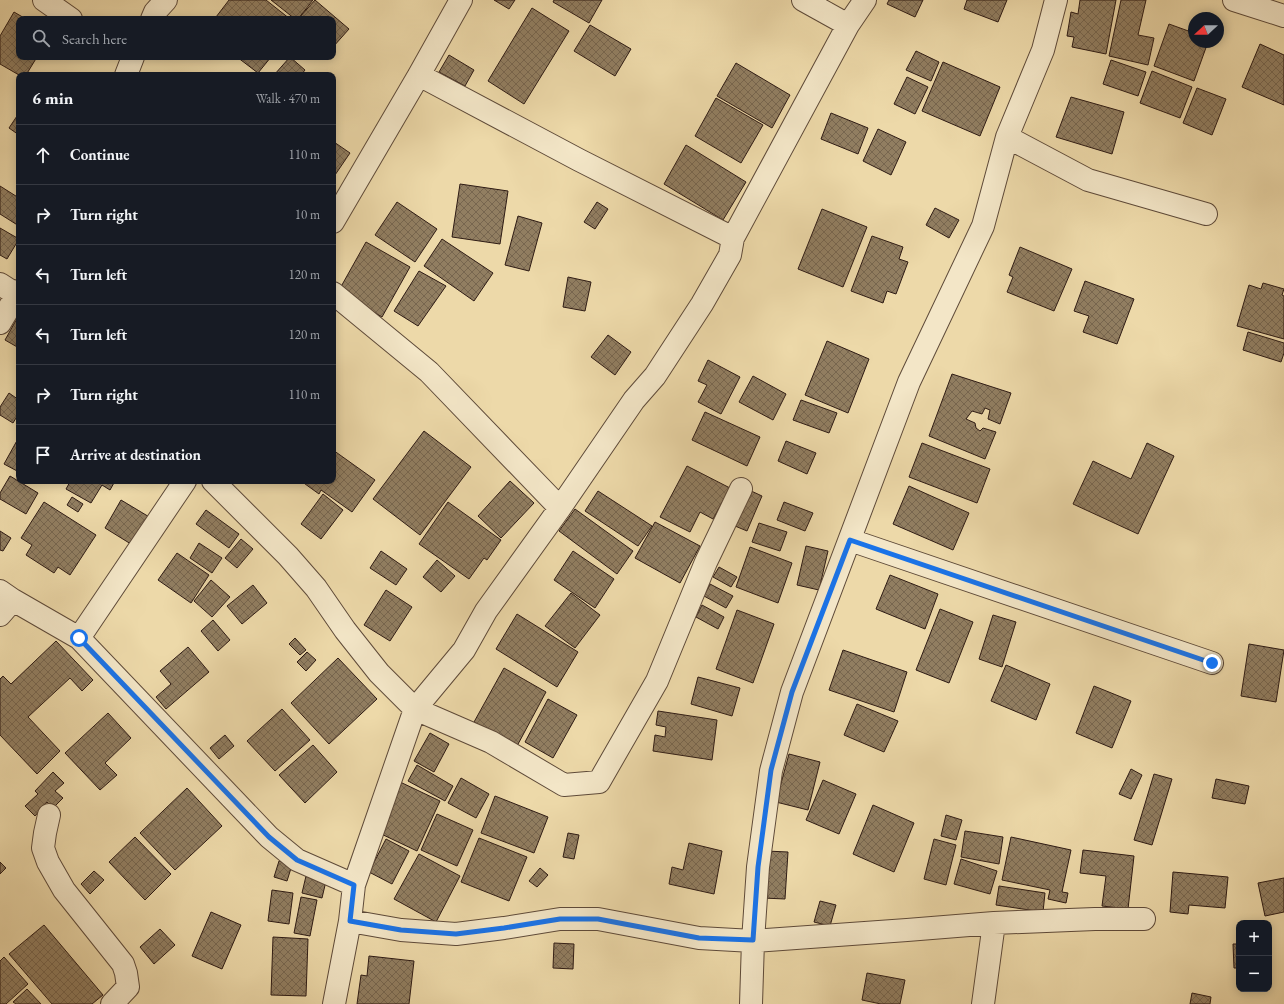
<!DOCTYPE html>
<meta charset="utf-8">
<style>
:root{--surface:#171b24;--page:#242831;--text:#f1f3f6;--muted:#9ea1a6;--line:#363941}
body{margin:0;font-family:"EB Garamond",serif;background:var(--page);color:var(--text)}
.controls{position:absolute;right:12px;bottom:12px;display:grid;overflow:hidden;border-radius:8px;box-shadow:0 2px 10px #0003}
.controls button{width:36px;height:36px;display:grid;place-items:center;padding:0;border:0;border-bottom:1px solid var(--line);background:var(--surface);color:var(--text);font:20px sans-serif}
.compass{position:absolute;left:1188px;top:12px;width:36px;height:36px;border-radius:50%;background:var(--surface);box-shadow:0 2px 10px #0003;rotate:248deg}
.stop{position:absolute;width:12px;height:12px;margin:-9px;border:3px solid #1a73e8;border-radius:50%;background:#fff}
.stop.end{background:#1a73e8;border-color:#fff;box-shadow:0 1px 4px #0008}
.list{margin:0;padding:0;list-style:none}
h2{display:flex;justify-content:space-between;align-items:center;height:52px;margin:0;padding:0 16px;font-size:17px}
h2 small{font-size:13px;font-weight:400;color:var(--muted)}
.list li{display:grid;grid-template-columns:26px 1fr auto;gap:12px;align-items:center;box-sizing:border-box;height:60px;padding:0 16px;border-top:1px solid var(--line)}
.list b{display:block;font-size:15px;white-space:nowrap}
.list em{font-size:13px;font-style:normal;color:var(--muted)}
.icon{flex:none;width:22px;height:22px;fill:none;stroke:currentColor;stroke-width:2;stroke-linecap:round;stroke-linejoin:round}
.map{position:relative;flex:none;width:1284px;height:1004px;overflow:hidden}
.search{position:absolute;background:var(--surface);box-shadow:0 2px 10px #0003;left:16px;top:16px;width:320px;height:44px;display:flex;align-items:center;gap:10px;box-sizing:border-box;padding:0 14px;border-radius:8px;color:var(--muted);font-size:15px}
.panel{position:absolute;background:var(--surface);box-shadow:0 2px 10px #0003;left:16px;top:72px;width:320px;height:412px;border-radius:8px}
.map>svg:first-child{display:block}
.building{fill:url(#building-cross-hatch);stroke:#2e1b14}
.lines{fill:none;stroke-linecap:round;stroke-linejoin:round}
.minor-casing{stroke:#5e4a39;stroke-width:24}
.minor{stroke:#f3e6c7;stroke-width:22}
.route{stroke:#1a73e8;stroke-width:5}
</style>
<div class="map">
<svg width="1284" height="1004" viewBox="0 0 1284 1004">
<defs>
<pattern id="building-cross-hatch" width="8" height="8" patternUnits="userSpaceOnUse"><rect width="8" height="8" fill="#917e61"/><path d="M0 0l8 8M0 8l8-8" fill="none" stroke="#77664f"/></pattern>
</defs>
<rect width="100%" height="100%" fill="#edd9a9"/>
<filter id="stains"><feTurbulence type="fractalNoise" baseFrequency=".005" numOctaves="4"/><feColorMatrix values="0 0 0 0 .2 0 0 0 0 .09 0 0 0 0 .02 0 0 0 .5 -.17"/></filter>
<radialGradient id="worn" r=".72"><stop offset=".6" stop-color="#630" stop-opacity="0"/><stop offset="1" stop-color="#630" stop-opacity=".3"/></radialGradient>
<!-- building -->
<path class="building" d="M229 0H266L290 19H219L216 17Z
M271 0H313L298 19H295Z
M315 0 349 29 333 47V19L299 18Z
M494 0H515L509 9Z
M554 0H602L589 23 553 2Z
M889 0H923L915 17 887 4Z
M967 0H1007L998 22 964 9Z
M1080 0H1116L1106 54 1072 47 1074 37 1067 36 1071 12 1078 14Z
M1121 0H1146L1138 35 1154 38 1148 65 1109 56Z
M532 8 569 31 524 104 488 81Z
M14 12 26 19H19V57H37L26 75H19L0 64V36Z
M1169 24 1194 33V42H1208L1194 81 1154 66Z
M590 25 631 49 615 76 574 51Z
M1260 44 1284 55V105L1242 87Z
M916 51 939 62 931 81 906 70Z
M449 55 474 70 465 86 439 72Z
M237 57H271L258 73Z
M290 57 305 70 301 75H274Z
M1111 60 1146 72 1138 96 1103 84Z
M943 62 1000 87 980 136 922 111Z
M736 63 790 95 772 128 717 96Z
M1152 71 1192 87 1180 118 1140 103Z
M907 77 928 87 915 114 894 104Z
M1197 88 1226 99 1212 135 1183 123Z
M1071 97 1124 112 1112 154 1056 137Z
M716 98 763 125 741 163 695 136Z
M19 113V135L9 128Z
M831 113 868 128 858 154 821 139Z
M878 129 906 142 891 175 863 161Z
M334 142 350 153 335 175 333 174Z
M686 145 746 182 723 220 664 184Z
M460 184 508 191 500 244 452 237Z
M0 186 19 198V226L0 214Z
M397 202 437 229 415 262 375 235Z
M597 202 608 209 595 229 584 222Z
M935 208 959 220 949 238 926 225Z
M822 209 867 227 843 287 798 269Z
M518 216 542 223 529 271 505 265Z
M0 228 19 239 7 259 0 255Z
M872 236 903 247 899 259 908 262 896 294 887 291 883 303 851 291Z
M442 239 493 273 474 301 424 266Z
M366 242 410 267 382 317 338 292Z
M1020 247 1072 269 1054 311 1007 292 1013 277 1009 275Z
M419 271 446 286 418 326 394 311Z
M568 277 591 282 585 311 563 307Z
M1085 281 1134 299 1117 344 1083 332 1089 316 1074 311Z
M1263 283 1284 289 1282 295 1284 296V339L1237 326 1249 285 1261 289Z
M19 315V348L5 340Z
M1248 332 1284 343V353L1281 362 1243 350Z
M608 335 631 352 615 375 591 357Z
M827 341 869 359 848 413 805 395Z
M708 360 740 377 721 414 698 402 707 385 698 381Z
M952 374 1011 393 1000 424 988 419 990 410 985 408 982 414 972 411 966 419 975 423 976 428 980 431 983 428 996 432 985 459 929 436Z
M753 376 786 394 773 420 739 402Z
M9 393 19 400V413L13 423 0 415V407Z
M801 400 837 413 829 433 793 420Z
M705 412 760 437 747 466 692 440Z
M424 431 471 467 420 535 373 499Z
M19 437V472L4 464Z
M786 441 816 453 807 474 778 461Z
M922 443 990 469 977 503 909 477Z
M1147 443 1174 456 1138 534 1073 504 1093 461 1131 479Z
M333 450 375 480 352 512 321 490 319 494 301 481H333Z
M687 466 730 488 713 519 700 512 690 532 660 517Z
M10 476 38 493 26 514 0 499V493Z
M69 481H115L110 490 102 485 91 503 66 489 70 482Z
M510 481 534 503 501 538 478 516Z
M909 486 969 513 953 550 893 524Z
M749 490 762 496 747 531 735 526Z
M598 491 652 526 638 546 585 511Z
M323 494 343 510 321 539 301 524Z
M72 497 83 504 78 512 67 505Z
M121 500 156 521 139 549 105 528Z
M44 502 96 535 70 575 58 567 54 573 26 555 32 545 21 538Z
M448 502 501 540 487 560 484 558 469 579 419 544Z
M784 502 813 513 805 531 777 520Z
M575 509 633 551 617 574 559 531Z
M206 510 239 534 229 548 196 524Z
M655 522 700 546 680 583 635 558Z
M759 523 787 532 780 551 752 542Z
M0 531 11 538 3 551 0 550Z
M241 539 253 549 237 568 225 558Z
M199 543 222 558 212 573 190 558Z
M806 546 828 551 819 590 797 585Z
M750 547 792 563 778 603 736 587Z
M381 551 407 569 396 585 370 568Z
M573 551 614 579 595 608 554 580Z
M177 553 209 575 191 603 158 580Z
M437 560 455 576 441 592 423 577Z
M719 567 737 577 731 587 713 577Z
M890 575 938 594 925 629 876 609Z
M211 580 230 597 212 617 194 601Z
M710 584 733 596 726 608 704 596Z
M253 585 267 603 242 624 227 606Z
M386 590 412 607 390 641 364 625Z
M571 593 600 615 575 648 545 626Z
M702 605 724 617 718 629 696 617Z
M940 609 973 622 949 683 916 670Z
M737 610 774 624 753 683 716 669Z
M517 614 578 652 557 687 496 649Z
M993 615 1016 622 1002 667 979 659Z
M213 620 230 640 218 651 201 631Z
M295 638 306 650 300 655 289 644Z
M56 641 93 680 82 691 70 678 28 717 60 751 37 774 0 735V679L3 676 11 684Z
M1249 644 1284 650 1276 702 1241 696Z
M188 647 209 672 166 709 156 697 171 684 160 671Z
M843 650 907 672 894 712 829 690Z
M307 652 316 660 306 671 297 662Z
M338 658 377 699 329 744 291 703Z
M1006 665 1050 684 1036 720 991 701Z
M504 668 546 692 517 746 474 722Z
M698 677 740 688 732 716 691 704Z
M1094 686 1131 701 1112 748 1076 733Z
M548 699 577 715 553 758 525 742Z
M857 704 898 721 884 752 844 735Z
M282 709 310 740 275 771 247 741Z
M658 711 717 720 712 760 653 751 655 735 665 737 666 727 656 725Z
M108 713 131 738 105 763 117 775 100 790 65 753Z
M430 733 449 744 434 772 414 761Z
M225 735 234 746 219 759 210 748Z
M313 745 337 772 305 803 279 775Z
M789 754 820 762 808 810 776 802Z
M417 765 453 786 445 801 408 781Z
M1131 769 1142 775 1131 799 1119 794Z
M53 772 64 783 55 791 63 798 53 808 47 802 35 816 25 806 38 794 35 791Z
M1154 774 1172 779 1152 845 1134 840Z
M461 778 489 794 476 818 448 803Z
M1216 779 1249 786 1245 804 1212 798Z
M823 780 856 794 839 834 806 820Z
M398 781 440 801 417 851 375 831Z
M187 788 222 826 175 870 140 833Z
M495 796 548 817 534 853 481 833Z
M873 805 914 823 894 872 853 854Z
M437 814 473 830 457 866 421 850Z
M946 815 962 820 956 840 941 836Z
M965 831 1003 837 999 864 961 857Z
M568 833 579 835 574 859 563 857Z
M135 837 171 874 145 900 109 862Z
M1011 837 1071 850 1062 892 1068 893 1066 903 1048 899 1050 890 1002 880Z
M479 838 527 857 509 901 461 882Z
M386 839 409 851 392 884 369 872Z
M934 839 956 845 946 885 924 879Z
M689 843 722 851 714 894 669 884 672 867 683 870Z
M1083 850 1134 856 1128 909 1102 906 1106 876 1080 873Z
M766 851 788 852 785 899 763 898Z
M419 854 460 876 436 922 394 899Z
M961 859 997 871 990 894 954 884Z
M279 861 292 865 287 881 274 877Z
M0 862 6 868 0 874Z
M540 868 548 875 537 887 529 881Z
M94 871 104 880 90 894 81 884Z
M1173 872 1228 877 1225 908 1189 905 1188 914 1170 912Z
M306 876 326 881 322 898 302 893Z
M1284 878V912L1265 916 1258 883Z
M999 886 1045 893 1043 912 996 905Z
M272 890 293 893 289 924 268 921Z
M301 897 317 900 310 936 294 933Z
M820 901 836 905 830 926 814 922Z
M211 912 241 925 222 969 192 956Z
M44 925 103 995 92 1004H52L9 954Z
M160 929 175 945 154 964 140 947Z
M273 937 308 939 306 996 271 995Z
M554 943 574 944 573 969 553 968Z
M1233 944H1239V968H1234Z
M369 956 414 961 409 1004H357L361 975 367 976Z
M4 957 28 984 6 1004H0V961Z
M867 973 905 980 900 1004H881L862 1000Z
M27 989 41 1004H16L13 1002Z
M1192 993 1211 997 1210 1004H1190Z"/>
<g class="lines">
<!-- minor casing -->
<g class="minor-casing">
<path id="minor" d="M44 0 71 19
M803 0 848 25
M1234 0 1284 16
M152 19 155 12 166 0
M126 75 133 57
M419 75 579 160 733 238
M1007 137 1088 180 1206 214
M333 222 419 75 461 0
M0 284 17 295
M333 293 429 372 560 508
M0 323 19 291
M213 481 288 556 316 588 345 630 379 673 415 709 491 742 564 785 599 782 657 681 706 562 741 489
M850 540 1212 663
M0 591 13 600 79 638 269 837 297 860 354 885
M0 615 13 600
M79 638 185 481
M49 815 45 833 43 848 48 862 64 890 123 964 126 973 128 987 112 1004
M350 921 401 930 456 934 504 928 560 919H598L699 938 753 941 907 930 994 923 1095 919H1144
M334 1004 350 921 354 885 415 709 464 650 486 611 560 508 634 400 655 376 702 304 730 255 733 238 848 25 865 0
M751 1004 753 941 758 867 771 771 792 692 909 382 983 226 1007 137 1043 50 1056 0
M983 1004 994 923"/>
</g>
<!-- minor -->
<use href="#minor" class="minor"/>
</g>
<g class="lines">
<!-- route -->
<path class="route" d="M79 638 269 837 297 860 354 885 350 921 401 930 456 934 504 928 560 919H598L699 938 753 940 758 867 771 770 792 692 850 540 1212 663"/>
</g>
<rect width="100%" height="100%" filter="url(#stains)"/>
<rect width="100%" height="100%" fill="url(#worn)"/>
</svg>
<div class="controls">
<button>+</button>
<button>−</button>
</div>
<svg class="compass" viewBox="-18 -18 36 36"><path d="M0-13l5 13h-10z" fill="#e53935"/><path d="M0 13l5-13h-10z" fill="#9ea1a6"/></svg>
<div class="stop" style="left:79px;top:638px"></div>
<div class="stop end" style="left:1212px;top:663px"></div>
<div class="search"><svg class="icon" aria-label="search" viewBox="0 0 24 24"><circle cx="10" cy="10" r="6"/><path d="M15 15l6 6"/></svg>Search here</div>
<section class="panel">
<h2>6 min<small>Walk · 470 m</small></h2>
<ul class="list">
<li><svg class="icon" aria-label="ahead" viewBox="0 0 24 24"><path d="M12 20V5M6 11l6-6 6 6"/></svg><div><b>Continue</b></div><em>110 m</em></li>
<li><svg class="icon" aria-label="right" viewBox="0 0 24 24"><path d="M7 20v-9h11M14 6l5 5-5 5"/></svg><div><b>Turn right</b></div><em>10 m</em></li>
<li><svg class="icon" aria-label="left" viewBox="0 0 24 24"><path d="M17 20v-9H6M10 6l-5 5 5 5"/></svg><div><b>Turn left</b></div><em>120 m</em></li>
<li><svg class="icon" aria-label="left" viewBox="0 0 24 24"><path d="M17 20v-9H6M10 6l-5 5 5 5"/></svg><div><b>Turn left</b></div><em>120 m</em></li>
<li><svg class="icon" aria-label="right" viewBox="0 0 24 24"><path d="M7 20v-9h11M14 6l5 5-5 5"/></svg><div><b>Turn right</b></div><em>110 m</em></li>
<li><svg class="icon" aria-label="arrive" viewBox="0 0 24 24"><path d="M6 21V4h12l-3 4 3 4H6"/></svg><div><b>Arrive at destination</b></div></li>
</ul>
</section>
</div>
